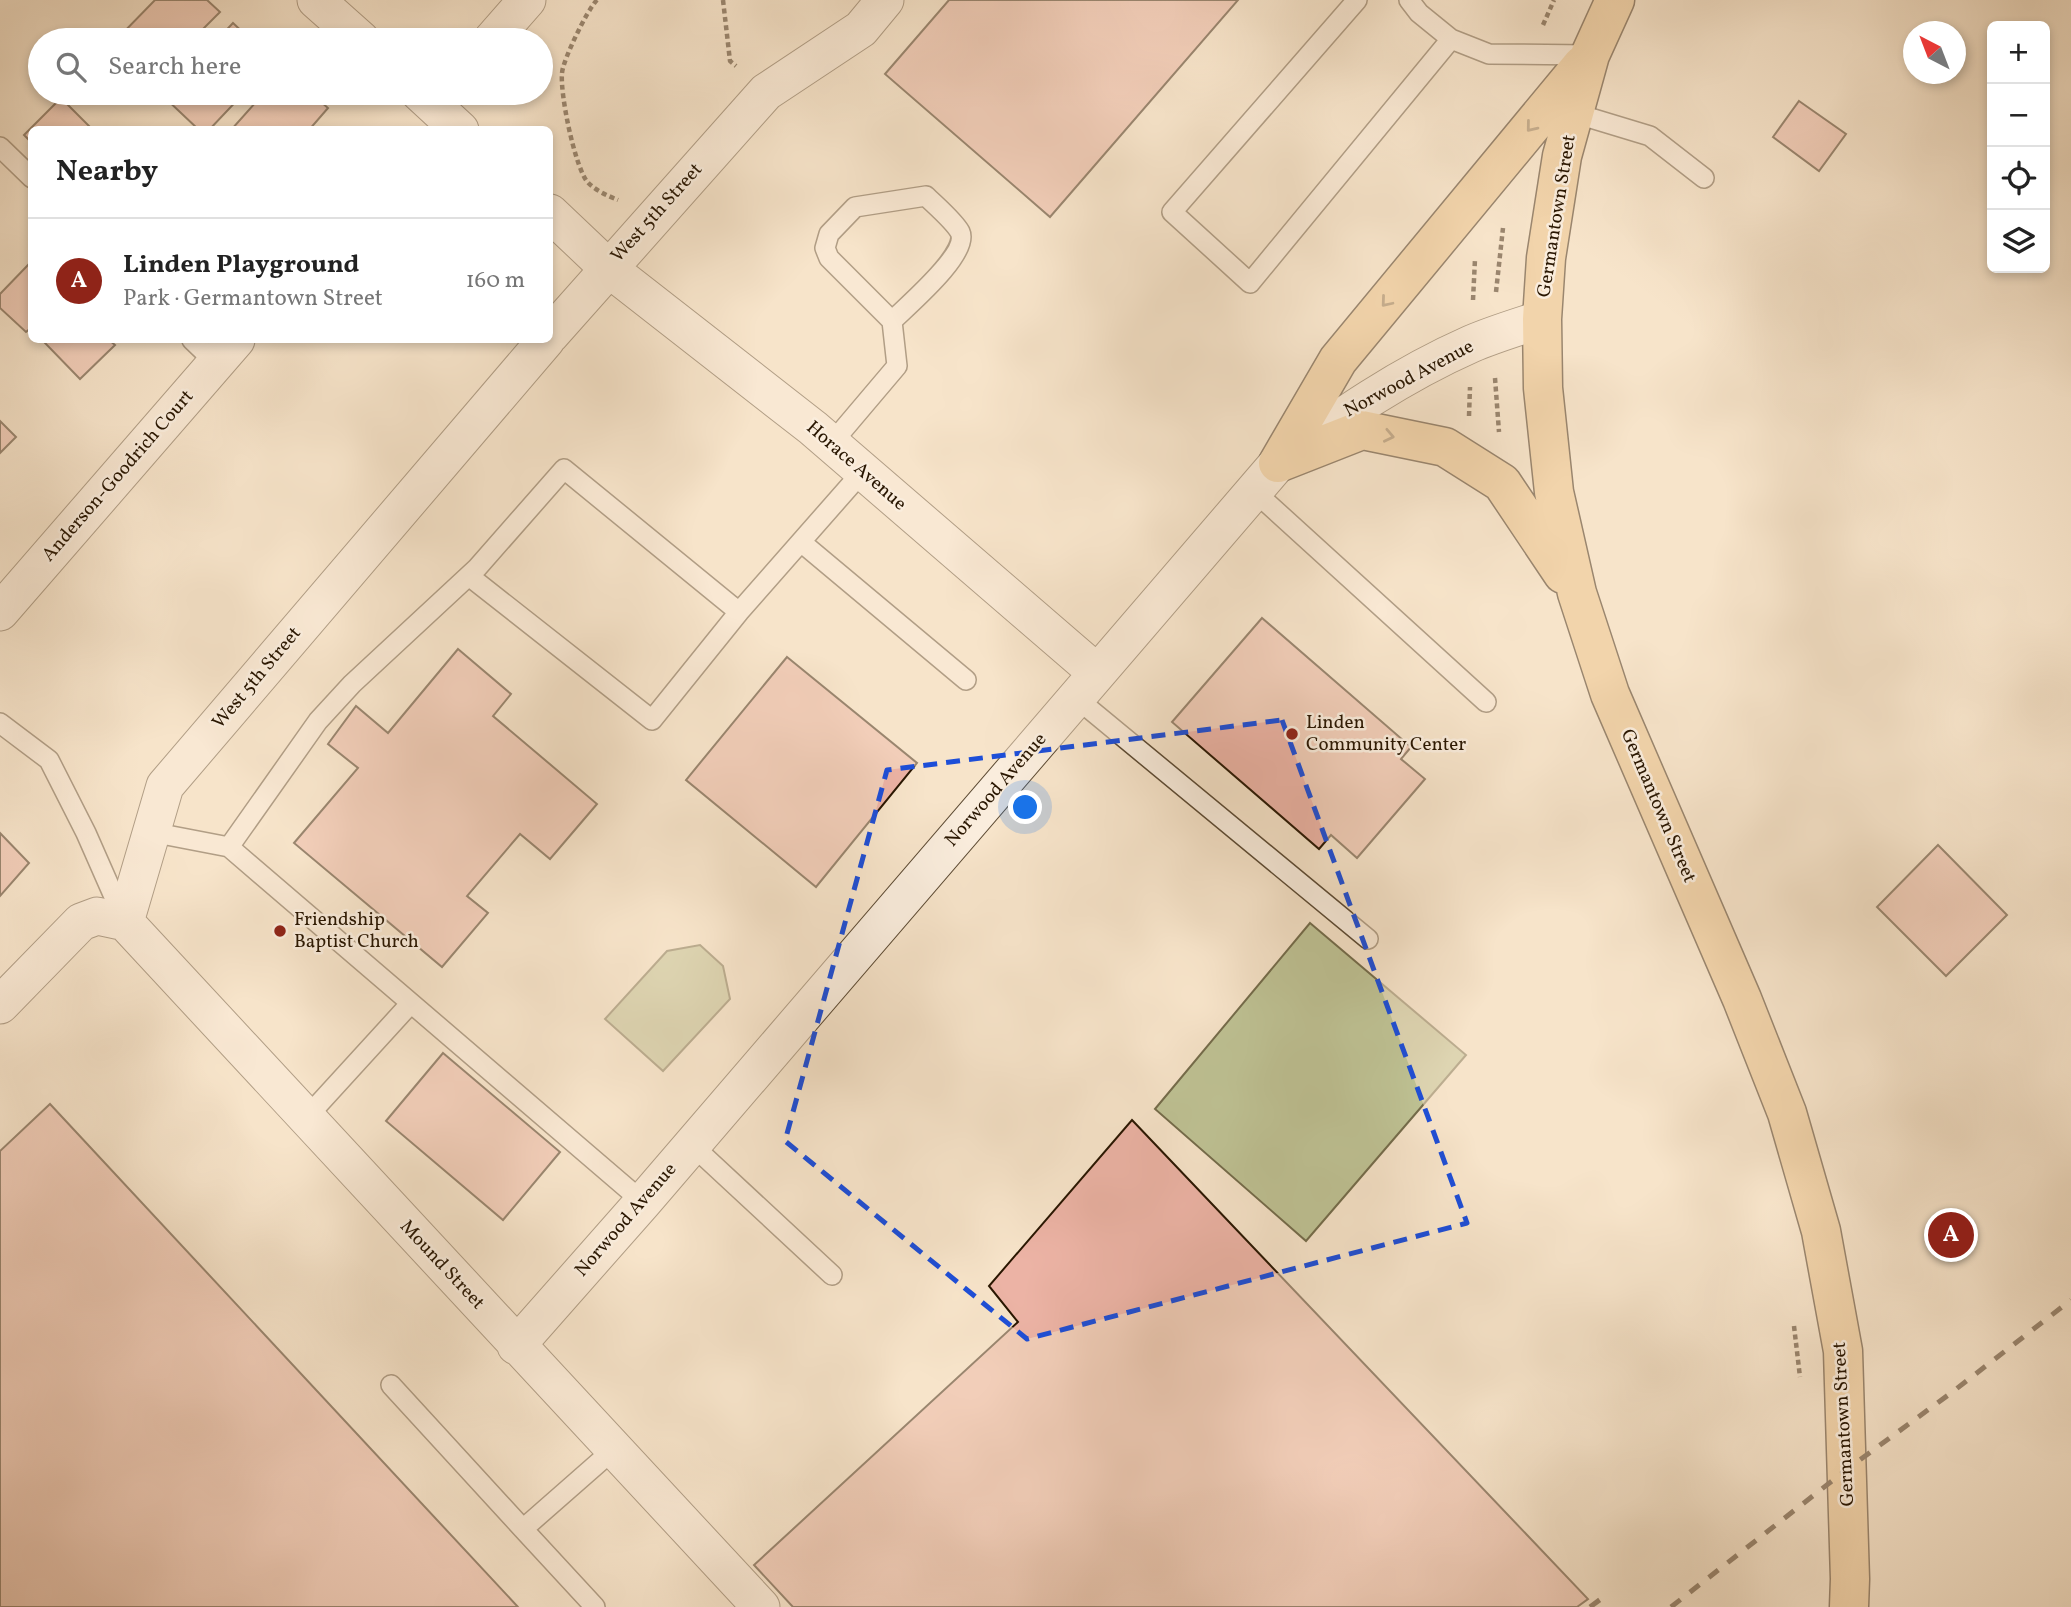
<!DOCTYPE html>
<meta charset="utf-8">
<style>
:root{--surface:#fff;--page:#f2f2f2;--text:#222;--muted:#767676;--line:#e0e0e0;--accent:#8f2418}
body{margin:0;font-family:Vollkorn,serif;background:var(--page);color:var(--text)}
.controls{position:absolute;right:21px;top:21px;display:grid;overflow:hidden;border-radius:10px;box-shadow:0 4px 10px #0003}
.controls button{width:63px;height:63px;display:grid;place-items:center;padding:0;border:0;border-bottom:2px solid var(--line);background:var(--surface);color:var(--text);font:35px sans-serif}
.compass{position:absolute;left:1903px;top:21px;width:63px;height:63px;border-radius:50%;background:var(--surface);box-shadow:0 4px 10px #0003;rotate:318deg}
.you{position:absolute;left:1026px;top:808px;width:24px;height:24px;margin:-18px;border:5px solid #fff;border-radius:50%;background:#1a73e8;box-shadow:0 0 0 10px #1a73e833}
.badge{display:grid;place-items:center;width:46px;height:46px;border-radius:50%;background:var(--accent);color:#fff;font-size:23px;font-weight:700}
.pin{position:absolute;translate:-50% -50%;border:4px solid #fff;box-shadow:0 2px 7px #0006}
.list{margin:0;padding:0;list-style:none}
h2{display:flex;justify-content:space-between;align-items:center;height:91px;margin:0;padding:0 28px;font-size:30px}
h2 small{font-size:23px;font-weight:400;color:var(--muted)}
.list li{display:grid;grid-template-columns:46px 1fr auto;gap:21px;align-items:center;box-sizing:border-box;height:126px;padding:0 28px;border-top:2px solid var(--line)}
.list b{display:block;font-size:26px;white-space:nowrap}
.list p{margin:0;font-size:23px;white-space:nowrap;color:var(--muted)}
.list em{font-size:23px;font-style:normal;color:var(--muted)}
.icon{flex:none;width:38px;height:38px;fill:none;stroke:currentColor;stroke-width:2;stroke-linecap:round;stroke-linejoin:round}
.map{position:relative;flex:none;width:2071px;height:1607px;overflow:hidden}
.search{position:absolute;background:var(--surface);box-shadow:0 4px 10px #0003;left:28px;top:28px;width:525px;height:77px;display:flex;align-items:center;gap:18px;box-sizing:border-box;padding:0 24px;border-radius:38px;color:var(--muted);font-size:26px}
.panel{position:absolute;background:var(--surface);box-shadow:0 4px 10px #0003;left:28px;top:126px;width:525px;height:217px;border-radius:10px}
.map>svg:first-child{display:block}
.green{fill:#bfc395;stroke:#746c4b;stroke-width:2}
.building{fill:#ecb3a5;stroke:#291601;stroke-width:2}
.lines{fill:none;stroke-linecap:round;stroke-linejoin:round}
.lane-casing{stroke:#5c4a33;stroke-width:22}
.street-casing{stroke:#5c4a33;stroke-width:39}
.primary-casing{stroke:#291601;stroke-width:41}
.path{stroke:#291601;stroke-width:4.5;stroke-dasharray:5 3.5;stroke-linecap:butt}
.lane{stroke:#faeddd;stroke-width:19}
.street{stroke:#faeddd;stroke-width:37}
.primary{stroke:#ecc285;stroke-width:38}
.rail{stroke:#291601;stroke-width:5;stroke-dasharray:12 12;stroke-linecap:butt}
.oneway{stroke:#8a6c43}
.marked{fill:none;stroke:#1d4ed8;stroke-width:5;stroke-dasharray:14 9;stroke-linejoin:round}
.poi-dot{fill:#8f2418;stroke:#faeddd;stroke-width:2.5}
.labels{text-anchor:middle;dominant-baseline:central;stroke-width:5;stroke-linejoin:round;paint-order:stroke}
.street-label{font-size:19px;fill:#291601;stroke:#faeddd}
.poi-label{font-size:19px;fill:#291601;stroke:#faeddd;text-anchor:start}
</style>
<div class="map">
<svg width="2071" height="1607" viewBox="0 0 2071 1607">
<rect width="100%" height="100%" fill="#f7e4ca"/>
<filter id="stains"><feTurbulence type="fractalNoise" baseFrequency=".00286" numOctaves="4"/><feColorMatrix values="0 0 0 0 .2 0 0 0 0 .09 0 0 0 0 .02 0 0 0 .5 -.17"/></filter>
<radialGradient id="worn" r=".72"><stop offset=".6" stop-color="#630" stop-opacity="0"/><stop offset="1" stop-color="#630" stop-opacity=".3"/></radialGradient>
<!-- green -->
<path class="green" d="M1310 923 1466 1055 1306 1241 1155 1109Z
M700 945 723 966 730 999 663 1071 605 1019 667 951Z"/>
<!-- building -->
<path class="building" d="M155 0H207L220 12 192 40H116Z
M949 0H1238L1050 217 885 74Z
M233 23 251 40H217Z
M124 93H142L133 102Z
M166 93H244L209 130H199L163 96Z
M264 93H311L328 108 309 130H231Z
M61 98 93 130H32V143L24 135Z
M1799 101 1846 134 1819 171 1773 137Z
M28 265 32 269V327L26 332 0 308V294Z
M47 340H109L115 345 80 379 44 342Z
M0 421 16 437 0 453Z
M1262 618 1411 747 1401 759 1425 779 1357 858 1331 835 1319 849 1172 722Z
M458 649 511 694 493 716 597 804 550 859 520 834 467 896 488 913 442 967 294 843 358 768 328 744 356 706 388 733Z
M787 657 917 763 816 887 686 780Z
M0 833 29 863 0 896Z
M1938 845 2007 915 1946 976 1877 907Z
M443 1053 560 1152 503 1220 386 1121Z
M50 1104 518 1607H0V1151Z
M1132 1120 1588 1599 1577 1607H793L754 1565 1018 1322 989 1286Z"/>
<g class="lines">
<!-- lane casing -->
<g class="lane-casing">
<path id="lane" d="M1357 0 1172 212 1250 283 1451 39
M1409 0 1419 13 1451 39 1489 54 1589 55
M1574 113 1650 136 1704 178
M0 147 32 178
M192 340 216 363
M831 444 897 366 892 321C907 306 970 253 960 232 954 221 935 205 926 196L855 207 829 234 825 248 829 258 892 321
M1254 491 1486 702
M801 542 966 680
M469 576 652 720 739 612
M1075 697 1368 939
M0 723 49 760 86 833 123 917
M151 832 229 847 643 1202
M229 847 318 721 352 684 477 568 564 469 739 612 863 471
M306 1118 411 1003
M692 1145 832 1275
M391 1385 523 1529 613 1450
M523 1529 595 1607"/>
</g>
<!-- street casing -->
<g class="street-casing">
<path id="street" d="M316 0 361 40
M492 40 527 0
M420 93 460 130
M550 213 608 268 813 428 1096 672
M550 335 766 92 861 29 885 0
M0 612 236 340
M125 922 165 786 546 340
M0 1005 81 922 97 916 125 922 761 1607
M516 1346 643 1202 1278 463C1339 417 1401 375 1471 344 1494 334 1518 327 1542 319"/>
</g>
<!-- primary casing -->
<g class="primary-casing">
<path id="primary" d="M1615 0 1590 55 1562 156 1546 258 1542 319 1543 388 1554 492 1577 593 1610 694 1742 999 1787 1113 1821 1231 1843 1351 1850 1579 1849 1607
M1278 463 1338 360 1582 65
M1278 463 1362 430 1445 447 1502 483 1563 574"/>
</g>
<!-- path -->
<path class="path" d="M597 0C587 10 563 60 562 73 560 94 574 162 586 180 592 189 608 196 618 200
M723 0 730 61 736 66
M1543 25 1554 0
M1496 292 1503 228
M1473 300 1475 259
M1495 378 1499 432
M1469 416 1470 387
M1794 1326 1800 1377"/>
<!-- lane -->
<use href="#lane" class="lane"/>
<!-- street -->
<use href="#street" class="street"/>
<!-- primary -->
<use href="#primary" class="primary"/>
<!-- rail -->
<path class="rail" d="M1590 1607 1609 1593
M1671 1607 1846 1470 1951 1393 2071 1300"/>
</g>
<!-- one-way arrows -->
<defs><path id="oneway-chevron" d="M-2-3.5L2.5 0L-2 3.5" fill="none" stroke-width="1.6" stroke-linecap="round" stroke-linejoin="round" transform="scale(1.75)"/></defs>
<g class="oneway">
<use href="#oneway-chevron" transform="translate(1531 127) rotate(129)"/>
<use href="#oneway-chevron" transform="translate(1386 302) rotate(130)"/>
<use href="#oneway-chevron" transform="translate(1389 436) rotate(12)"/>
</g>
<!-- marked area -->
<path d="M0 0H2071V1607H0ZM1282 720 1467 1223 1027 1339 785 1141 887 770Z" fill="#f7e4ca" fill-opacity=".55" fill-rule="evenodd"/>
<path class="marked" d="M1282 720 1467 1223 1027 1339 785 1141 887 770Z"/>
<!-- markers -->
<g class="poi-dot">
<circle cx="1292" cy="734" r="7"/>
<circle cx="280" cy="931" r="7"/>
</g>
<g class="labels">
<!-- street labels -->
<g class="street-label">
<text transform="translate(657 213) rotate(-48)">West 5th Street</text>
<text transform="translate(1557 216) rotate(-81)">Germantown Street</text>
<text transform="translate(1409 379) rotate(-28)">Norwood Avenue</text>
<text transform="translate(856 466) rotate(41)">Horace Avenue</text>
<text transform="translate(118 476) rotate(-49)">Anderson-Goodrich Court</text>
<text transform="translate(257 678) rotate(-50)">West 5th Street</text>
<text transform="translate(996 790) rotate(-49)">Norwood Avenue</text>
<text transform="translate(1658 806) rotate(67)">Germantown Street</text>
<text transform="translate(626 1220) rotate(-49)">Norwood Avenue</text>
<text transform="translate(442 1265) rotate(47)">Mound Street</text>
<text transform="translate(1844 1424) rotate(-93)">Germantown Street</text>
</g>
<!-- poi labels -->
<g class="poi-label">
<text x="1306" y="723">Linden<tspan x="1306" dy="22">Community Center</tspan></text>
<text x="294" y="920">Friendship<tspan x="294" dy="22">Baptist Church</tspan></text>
</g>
</g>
<rect width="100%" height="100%" filter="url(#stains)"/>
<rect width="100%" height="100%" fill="url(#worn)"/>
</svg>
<div class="controls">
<button>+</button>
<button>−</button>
<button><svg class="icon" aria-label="locate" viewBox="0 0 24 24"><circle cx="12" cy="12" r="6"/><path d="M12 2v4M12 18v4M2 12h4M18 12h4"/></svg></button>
<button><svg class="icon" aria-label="layers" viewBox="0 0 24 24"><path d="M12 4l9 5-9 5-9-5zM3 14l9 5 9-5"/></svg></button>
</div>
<svg class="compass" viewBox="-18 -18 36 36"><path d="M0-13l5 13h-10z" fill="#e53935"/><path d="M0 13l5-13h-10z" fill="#767676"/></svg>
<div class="you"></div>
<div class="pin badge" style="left:1951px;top:1235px">A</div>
<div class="search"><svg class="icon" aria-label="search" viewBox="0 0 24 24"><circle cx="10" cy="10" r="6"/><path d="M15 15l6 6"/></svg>Search here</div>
<section class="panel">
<h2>Nearby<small></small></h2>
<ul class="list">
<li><span class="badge">A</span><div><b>Linden Playground</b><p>Park · Germantown Street</p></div><em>160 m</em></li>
</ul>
</section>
</div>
